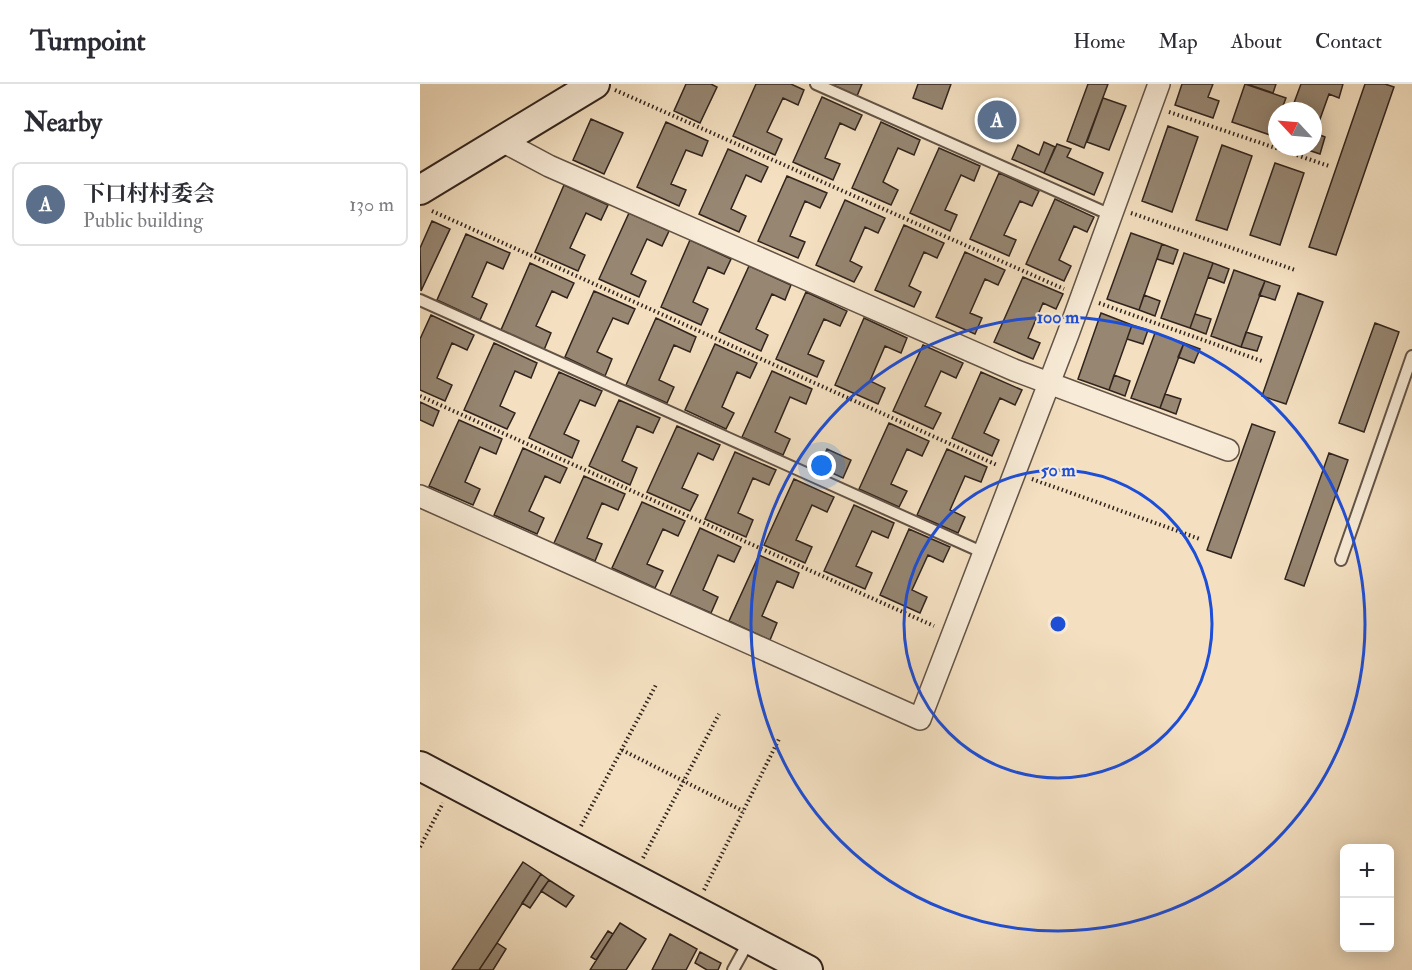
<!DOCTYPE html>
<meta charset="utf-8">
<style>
:root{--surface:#fff;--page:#f2f2f3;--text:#2b2b33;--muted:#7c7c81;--line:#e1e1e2;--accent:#111827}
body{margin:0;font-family:"IM FELL Double Pica","Noto Serif SC",serif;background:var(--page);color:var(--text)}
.controls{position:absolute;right:18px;bottom:18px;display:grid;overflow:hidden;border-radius:9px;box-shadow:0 3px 15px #0003}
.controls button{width:54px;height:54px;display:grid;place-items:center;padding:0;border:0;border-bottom:2px solid var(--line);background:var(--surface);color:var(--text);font:30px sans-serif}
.compass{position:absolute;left:848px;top:18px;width:54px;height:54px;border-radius:50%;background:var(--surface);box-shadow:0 3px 15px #0003;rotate:296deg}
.you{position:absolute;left:402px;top:382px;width:21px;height:21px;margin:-15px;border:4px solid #fff;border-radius:50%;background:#1a73e8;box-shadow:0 0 0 9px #1a73e833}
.badge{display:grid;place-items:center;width:39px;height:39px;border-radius:50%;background:var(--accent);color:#fff;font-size:20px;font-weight:700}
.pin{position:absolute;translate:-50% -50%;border:3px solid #fff;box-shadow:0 2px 6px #0006}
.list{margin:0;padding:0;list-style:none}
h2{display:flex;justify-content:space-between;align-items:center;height:78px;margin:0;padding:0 24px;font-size:26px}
h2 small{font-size:20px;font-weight:400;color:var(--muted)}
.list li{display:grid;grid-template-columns:39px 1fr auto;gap:18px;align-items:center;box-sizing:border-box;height:84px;margin:0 12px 12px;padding:0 12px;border:2px solid var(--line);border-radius:9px}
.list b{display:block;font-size:22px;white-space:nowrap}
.list p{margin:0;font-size:20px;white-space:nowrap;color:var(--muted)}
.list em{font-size:20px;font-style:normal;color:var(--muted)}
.map{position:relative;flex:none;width:992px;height:886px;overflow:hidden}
header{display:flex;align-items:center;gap:36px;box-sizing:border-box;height:84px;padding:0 30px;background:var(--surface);border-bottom:2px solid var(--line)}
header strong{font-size:28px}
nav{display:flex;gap:33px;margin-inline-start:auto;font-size:21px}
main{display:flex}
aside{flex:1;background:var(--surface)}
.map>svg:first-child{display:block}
.building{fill:#968672;stroke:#31241d;stroke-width:1.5}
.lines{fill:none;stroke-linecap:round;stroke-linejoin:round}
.lane-casing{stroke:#625346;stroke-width:14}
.street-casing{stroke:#625346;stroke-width:24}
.secondary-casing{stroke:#31241d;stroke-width:32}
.path{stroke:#31241d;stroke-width:4;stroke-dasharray:1.5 3;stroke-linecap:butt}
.lane{stroke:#f8ebd7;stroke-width:10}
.street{stroke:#f8ebd7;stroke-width:21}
.secondary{stroke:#f8ebd7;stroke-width:28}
.ring{fill:none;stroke:#1d4ed8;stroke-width:3}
.centre{fill:#1d4ed8;stroke:#f8ebd7;stroke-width:3}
.ring-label{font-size:18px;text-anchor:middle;font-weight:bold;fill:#1d4ed8;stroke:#f8ebd7;stroke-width:4.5;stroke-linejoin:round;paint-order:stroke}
</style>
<header>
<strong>Turnpoint</strong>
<nav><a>Home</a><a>Map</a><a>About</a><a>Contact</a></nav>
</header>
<main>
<aside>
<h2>Nearby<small></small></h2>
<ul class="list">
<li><span class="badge" style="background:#5c6f8a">A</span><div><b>下口村村委会</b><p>Public building</p></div><em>130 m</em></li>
</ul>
</aside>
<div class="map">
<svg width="992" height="886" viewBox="0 0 992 886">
<rect width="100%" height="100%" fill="#f4e0c1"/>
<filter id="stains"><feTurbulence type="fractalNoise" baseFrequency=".00333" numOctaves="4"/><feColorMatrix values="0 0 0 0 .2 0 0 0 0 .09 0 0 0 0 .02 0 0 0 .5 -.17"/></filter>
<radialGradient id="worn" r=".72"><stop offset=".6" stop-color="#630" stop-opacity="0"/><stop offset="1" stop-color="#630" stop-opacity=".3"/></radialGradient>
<!-- building -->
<path class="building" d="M266 0H291L297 3 280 39 254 27Z
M336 0H371L384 6 378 21 363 14 347 48 362 55 355 71 313 52Z
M410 0H442L437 12Z
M498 0H531L522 25 493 14Z
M668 0H688L664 64 647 57Z
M762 0H793L788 13 799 17 793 34 755 21Z
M825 0 866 14 861 27H857V40L853 52 812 38Z
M827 0H856L853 9Z
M881 0H923L919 14 909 10 895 49 905 53 900 70 879 63H893V27H871Z
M945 0H965L974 3 916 171 889 163Z
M402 13 442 31 435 46 420 39 405 74 420 80 413 96 373 78Z
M683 14 706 22 689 66 667 58Z
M171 35 203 49 184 90 153 76Z
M246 38 288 57 282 72 266 66 251 100 266 106 259 122 217 103Z
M461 38 500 56 494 71 478 64 463 98 478 106 471 121 432 104Z
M748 42 778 53 752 128 722 117Z
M624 58 635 63 624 89 592 75 598 61 619 71Z
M637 60 651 65 647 73 683 89 674 111 624 89Z
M802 61 832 72 807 146 776 136Z
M519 64 560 82 554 97 541 91 525 126 537 131 530 147 490 129Z
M308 65 348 83 341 98 326 91 311 125 326 132 319 148 279 130Z
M855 79 884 89 860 161 830 151Z
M579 89 619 107 612 122 600 117 584 151 596 156 589 172 550 155Z
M367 92 407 109 400 124 385 117 370 152 385 158 378 174 338 157Z
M144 101 188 121 181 136 166 129 150 164 165 171 158 187 115 168Z
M635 115 674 133 667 148 654 142 639 176 651 182 644 197 606 180Z
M425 116 465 134 458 149 445 143 430 177 442 183 434 198 396 181Z
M209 129 249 147 242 162 227 155 211 190 226 197 219 213 179 195Z
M12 137 30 145 1 207 0 164Z
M484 141 524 159 517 174 504 168 489 202 501 208 494 223 455 206Z
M711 149 742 160 719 226 687 215Z
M46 150 90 169 83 185 67 178 52 213 67 220 60 236 17 216Z
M270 156 311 175 304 190 288 183 273 218 288 225 281 241 241 223Z
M742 160 758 166 753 180 737 175Z
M545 168 585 186 578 201 565 195 550 229 562 234 555 250 516 233Z
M764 169 793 179 770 244 741 234Z
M110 179 154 199 147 214 132 207 116 242 131 249 124 266 81 246Z
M793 179 809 185 804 199 788 193Z
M329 182 371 201 365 216 352 210 336 245 348 251 341 267 299 248Z
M814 186 845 197 821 263 791 252Z
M603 193 643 210 636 225 623 219 608 254 620 259 613 275 574 258Z
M845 197 860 202 855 216 839 211Z
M174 207 215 225 208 240 193 234 177 268 192 275 185 292 145 273Z
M386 208 427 227 420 242 404 235 388 270 404 277 397 293 356 275Z
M878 209 903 218 866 320 842 312Z
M724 211 740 217 735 232 719 226Z
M681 229 712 241 689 306 658 295Z
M775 230 791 235 786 250 770 244Z
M11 231 54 251 47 266 32 259 17 294 32 301 25 317 0 306V255Z
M236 234 276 253 270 268 254 261 239 296 254 303 247 319 206 301Z
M444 234 487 254 481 269 465 262 450 297 465 304 458 320 415 301Z
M955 239 979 248 944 348 919 339Z
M712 241 728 246 723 260 707 255Z
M826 248 842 253 837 267 821 263Z
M735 249 764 259 740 324 711 314Z
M74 259 117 279 111 294 95 287 80 322 95 329 87 345 44 326Z
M764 259 780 265 774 279 758 273Z
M295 260 337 279 330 294 317 288 302 323 314 329 306 345 265 326Z
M503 261 543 279 536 294 521 287 505 322 521 329 513 345 473 327Z
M352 287 392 305 386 320 370 313 355 348 370 355 363 371 322 353Z
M139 288 182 307 175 322 160 316 144 350 159 357 152 374 109 354Z
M561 288 602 306 595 321 580 314 564 349 579 356 572 372 532 354Z
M694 291 710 297 705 312 689 306Z
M745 310 761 315 756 330 740 324Z
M199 316 240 334 233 349 217 342 202 377 217 384 210 401 169 382Z
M0 318 19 327 13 342 0 336Z
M39 336 82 355 76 370 60 363 45 398 60 405 53 421 9 402Z
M469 339 509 357 502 372 487 365 471 400 487 407 479 423 439 405Z
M832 340 855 348 811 474 787 466Z
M257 342 300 361 293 376 278 369 262 404 278 411 270 427 227 408Z
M103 364 147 384 140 399 125 392 109 427 124 434 117 450 74 431Z
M407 365 431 376 423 394 399 383Z
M527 365 567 383 561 398 545 392 530 426 545 433 538 449 497 431Z
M315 368 356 386 349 401 333 394 318 429 333 436 326 453 285 435Z
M909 369 928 376 884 502 865 495Z
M164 392 205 410 198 426 182 419 167 454 182 460 175 477 134 459Z
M374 395 414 413 407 428 392 421 376 456 392 463 385 479 344 461Z
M222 418 265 437 258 452 243 445 227 480 243 487 235 504 192 484Z
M434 421 474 439 468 454 452 447 436 482 452 489 445 505 404 487Z
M280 444 321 463 314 478 298 471 283 506 298 513 291 529 250 511Z
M489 445 530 463 523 478 508 471 492 506 507 513 500 529 460 511Z
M339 471 379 489 373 504 357 497 342 532 357 539 350 556 309 537Z
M103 778 121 790 77 859 59 886H32Z
M121 790 129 796 110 824 102 819Z
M129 796 154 812 146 823 121 807Z
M200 839 226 855 206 886H170Z
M188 847 193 850 176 876 171 873Z
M250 850 277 865 266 886H232Z
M77 859 86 865 73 886H59Z
M280 868 301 879 298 886H287L275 879Z"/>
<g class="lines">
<!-- lane casing -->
<g class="lane-casing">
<path id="lane" d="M396 0 691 131
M0 216 564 469
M921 476 992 272
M313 886 329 857"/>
</g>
<!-- street casing -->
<g class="street-casing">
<path id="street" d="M82 57 129 82 594 286 808 366
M0 412 500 635 648 250 739 0"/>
</g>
<!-- secondary casing -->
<g class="secondary-casing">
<path id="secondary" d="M0 106 175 0
M0 682 388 886"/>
</g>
<!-- path -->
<path class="path" d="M195 6 644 205
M749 28 909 82
M12 127 577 381
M711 129 875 186
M679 219 842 277
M0 312 514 542
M612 395 780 455
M202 666 323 727
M161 742 237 599
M0 763 23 719
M223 774 299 630
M284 806 359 655"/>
<!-- lane -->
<use href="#lane" class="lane"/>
<!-- street -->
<use href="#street" class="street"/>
<!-- secondary -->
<use href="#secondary" class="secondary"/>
</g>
<!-- distance rings -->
<g class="ring">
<circle cx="638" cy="540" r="154"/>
<circle cx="638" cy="540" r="307"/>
</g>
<circle cx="638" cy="540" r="9" class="centre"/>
<g class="ring-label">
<text x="638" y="239">100 m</text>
<text x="638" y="392">50 m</text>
</g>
<rect width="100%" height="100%" filter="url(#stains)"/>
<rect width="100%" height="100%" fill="url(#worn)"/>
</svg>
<div class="controls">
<button>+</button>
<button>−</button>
</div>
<svg class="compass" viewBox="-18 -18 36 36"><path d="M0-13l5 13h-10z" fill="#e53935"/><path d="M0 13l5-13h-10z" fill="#7c7c81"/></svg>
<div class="you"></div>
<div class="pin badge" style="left:577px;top:36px;background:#5c6f8a">A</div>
</div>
</main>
